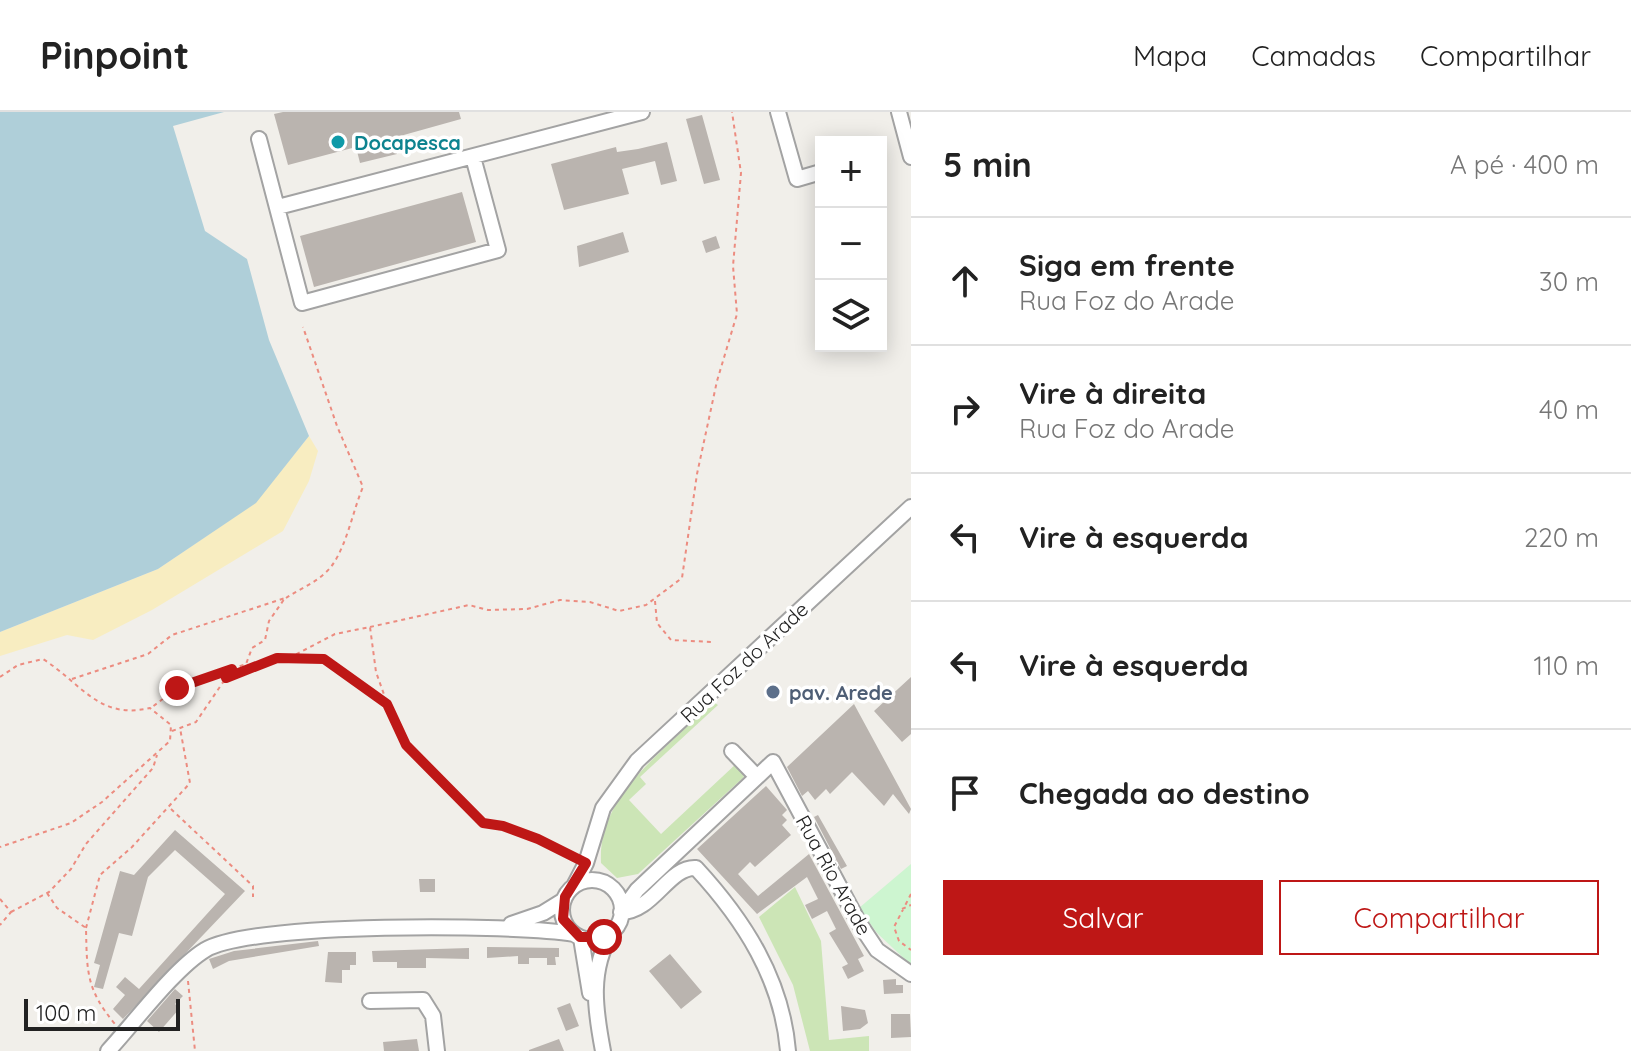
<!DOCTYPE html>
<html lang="pt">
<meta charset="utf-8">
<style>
:root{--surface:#fff;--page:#f2f2f2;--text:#222;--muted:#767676;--line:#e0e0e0;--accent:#be1716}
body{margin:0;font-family:Quicksand,sans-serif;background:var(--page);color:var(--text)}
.controls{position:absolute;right:24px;top:24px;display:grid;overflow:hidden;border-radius:0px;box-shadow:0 4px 20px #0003}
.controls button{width:72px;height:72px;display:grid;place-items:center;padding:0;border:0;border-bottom:2px solid var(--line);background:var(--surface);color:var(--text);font:40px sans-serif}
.scale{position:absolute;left:24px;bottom:20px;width:156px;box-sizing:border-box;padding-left:8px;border:4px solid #222;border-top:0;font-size:22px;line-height:28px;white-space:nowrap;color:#222;-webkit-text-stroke:6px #fff;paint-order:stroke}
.stop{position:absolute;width:24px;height:24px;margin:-18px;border:6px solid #be1716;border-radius:50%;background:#fff}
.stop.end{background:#be1716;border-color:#fff;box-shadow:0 2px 8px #0008}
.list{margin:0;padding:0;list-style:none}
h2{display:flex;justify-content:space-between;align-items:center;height:104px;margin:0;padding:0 32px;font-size:34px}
h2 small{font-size:26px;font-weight:400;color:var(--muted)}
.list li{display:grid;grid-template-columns:52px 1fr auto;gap:24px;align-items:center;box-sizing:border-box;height:128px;padding:0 32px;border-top:2px solid var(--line)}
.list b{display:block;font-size:30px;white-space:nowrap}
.list p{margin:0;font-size:26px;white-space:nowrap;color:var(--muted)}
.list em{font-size:26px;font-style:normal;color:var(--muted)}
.actions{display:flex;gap:16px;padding:24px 32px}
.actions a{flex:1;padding:18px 0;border:2px solid var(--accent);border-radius:0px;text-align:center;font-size:28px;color:var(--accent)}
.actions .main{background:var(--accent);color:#fff}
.icon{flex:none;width:44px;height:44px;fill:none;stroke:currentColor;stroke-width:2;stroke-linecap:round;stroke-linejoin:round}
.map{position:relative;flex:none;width:911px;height:939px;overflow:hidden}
header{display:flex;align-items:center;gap:48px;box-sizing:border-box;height:112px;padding:0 40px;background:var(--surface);border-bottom:2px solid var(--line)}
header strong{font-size:38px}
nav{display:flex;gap:44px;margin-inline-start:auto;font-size:28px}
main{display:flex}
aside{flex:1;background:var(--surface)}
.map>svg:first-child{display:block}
.grass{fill:#cce5b6}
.sand{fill:#f8edc1}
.park{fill:#cdf5d0}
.water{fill:#afcfd9}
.building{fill:#bab4af}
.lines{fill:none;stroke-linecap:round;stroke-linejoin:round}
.minor-casing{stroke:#a3a3a3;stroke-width:18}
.path{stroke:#ec8c80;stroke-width:2;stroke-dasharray:4 4;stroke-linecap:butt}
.minor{stroke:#fff;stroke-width:14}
.route{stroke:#be1716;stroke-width:10}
.culture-dot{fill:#0f9aa8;stroke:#fff;stroke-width:3}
.service-dot{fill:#5c6f8a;stroke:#fff;stroke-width:3}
.labels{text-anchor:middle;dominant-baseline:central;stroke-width:7;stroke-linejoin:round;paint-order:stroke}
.culture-label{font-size:20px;font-weight:bold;fill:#0d838f;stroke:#fff;text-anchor:start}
.street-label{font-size:20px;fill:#222;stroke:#fff}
.service-label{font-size:20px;font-weight:bold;fill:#4e5e75;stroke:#fff;text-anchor:start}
</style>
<header>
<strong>Pinpoint</strong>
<nav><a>Mapa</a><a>Camadas</a><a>Compartilhar</a></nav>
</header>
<main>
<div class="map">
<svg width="911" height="939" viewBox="0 0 911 939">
<rect width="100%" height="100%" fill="#f1efea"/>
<!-- grass -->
<path class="grass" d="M715 591 718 593 640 665 646 672 629 688 661 722 737 651 744 665 638 762 617 766 601 751C598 696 641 658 678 623 689 613 701 597 715 591Z
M795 775 821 829 829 928 869 924V939H810L793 873 759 805Z"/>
<!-- sand -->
<path class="sand" d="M309 324 318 339 309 369 283 419 152 498 93 528 67 523 0 544V520L158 457 255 391Z"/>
<!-- park -->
<path class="park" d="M911 752V853L877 821 859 796Z"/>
<!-- water -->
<path class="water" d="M0 0H224L173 14 205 119 247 147 269 228 309 324 256 391 158 457 0 520Z"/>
<!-- building -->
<path class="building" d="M283 0H459L461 7 393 26 397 42 360 51 356 35 288 53 274 2Z
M702 3 720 68 704 72 686 7Z
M667 30 677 69 661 73 655 49 622 57 629 82 564 98 551 52 616 35 617 40 638 37Z
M462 80 476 130 314 175 300 124Z
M623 120 629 140 579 155 577 134Z
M716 124 720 136 706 141 702 129Z
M911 565V622L902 630 874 599Z
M854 592 911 697 909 702 893 682 884 694 852 660 830 682 826 677 815 688 808 679 802 684 787 655Z
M766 674 787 698 782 703 787 708 782 713 791 723 755 755 750 750 738 762 758 784 809 742 864 844 858 847 864 859 848 867 842 855 848 852 829 821 836 817 827 799 812 807 805 793 818 787 807 765 757 802 697 737Z
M818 703 847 754 841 757 814 705Z
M175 718 245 779 123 907 113 897 125 883 116 875 125 865 139 877 225 782 175 738 148 765 132 824 119 821 103 877 94 875 100 853 94 851 120 759 134 763Z
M419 767H435V780H420Z
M318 829 319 834 229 849 213 857 209 847 234 839Z
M487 835 559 836V845H555L556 853H547V846H529V852H518V844L487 846Z
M469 836V847L426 846V856H397V850H373L372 839Z
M328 840H356V853H350V858H342V871L325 870Z
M670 842 702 880 681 897 649 859Z
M896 867V873H903V881L884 882 883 868Z
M175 877 183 884 175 892 180 896 159 920 147 909Z
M570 891 579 914 566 919 557 896Z
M841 894 865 898 868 911 860 917 843 919Z
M891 902H910L911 925 891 926Z
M417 927 419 939H384L383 930Z
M559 927 564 939H529V938Z"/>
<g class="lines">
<!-- minor casing -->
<g class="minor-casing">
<path id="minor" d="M778 0 797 67 821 60
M899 0 911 45
M259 27 302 191 498 138 473 45
M278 95 642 0
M732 639 757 665
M562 798a30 30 0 1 1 60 0a30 30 0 1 1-60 0Z
M574 774 586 751 603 696 637 649 911 395
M621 800 637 778 773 650 859 811 877 838 911 862
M621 800C653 800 669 754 696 756 744 808 782 867 788 939
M511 812 543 801 564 788
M581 826 590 881
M370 889 423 888 433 904 437 939
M108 939C134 911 174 857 205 838 251 810 515 812 574 822
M603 939C595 897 589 858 612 820"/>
</g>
<!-- path -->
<path class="path" d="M286 486C298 478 313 472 324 462 345 445 352 400 363 375L337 314 303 215
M655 489 657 511 671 528 713 530
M370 515 469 493 488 498 527 497 560 488 590 490 619 499 646 493 682 466 697 362 717 269 737 202 733 154 741 61 732 0
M289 546 335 522 370 515 376 560 387 591
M0 565 18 553 43 547C82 572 99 608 150 596L171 613 170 629 102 690 71 711 0 735
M226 566 277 546 324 547 387 592 406 633 483 711 503 714 576 746
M72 567 148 542 172 523 285 486 269 509 265 528 252 536 246 552 177 576 151 596
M172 619 196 610 232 557
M171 697 253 774V785
M47 781 57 796 86 816C87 860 86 877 115 912
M911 782 894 815 899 829 911 838
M0 787 11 800 0 813
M902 797 911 793
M11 800 49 780 71 757 86 732 153 656 157 643
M86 816 100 763 132 735 190 671 180 616
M188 869 195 939"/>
<!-- minor -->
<use href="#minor" class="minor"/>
</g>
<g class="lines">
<!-- route -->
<path class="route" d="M177 576 232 557 226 566 277 546 324 547 387 592 406 633 483 711 503 714 538 727 586 751 565 785 563 807 580 825H604"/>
</g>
<!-- markers -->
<circle class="culture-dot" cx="338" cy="30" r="8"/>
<circle class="service-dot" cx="773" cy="580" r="8"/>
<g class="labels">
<!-- culture labels -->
<g class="culture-label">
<text x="354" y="30">Docapesca</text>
</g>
<!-- street labels -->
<g class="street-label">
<text transform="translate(744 550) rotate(-43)">Rua Foz do Arade</text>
<text transform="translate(834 763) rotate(61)">Rua Rio Arade</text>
</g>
<!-- service labels -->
<g class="service-label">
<text x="789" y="580">pav. Arede</text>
</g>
</g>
</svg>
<div class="controls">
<button>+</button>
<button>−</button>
<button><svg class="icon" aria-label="layers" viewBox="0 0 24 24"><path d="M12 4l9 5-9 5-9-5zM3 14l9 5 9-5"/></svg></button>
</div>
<div class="scale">100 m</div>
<div class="stop" style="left:604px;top:825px"></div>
<div class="stop end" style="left:177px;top:576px"></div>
</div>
<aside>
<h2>5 min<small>A pé · 400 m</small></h2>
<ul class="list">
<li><svg class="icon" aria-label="ahead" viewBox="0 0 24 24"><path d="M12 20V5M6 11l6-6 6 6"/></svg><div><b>Siga em frente</b><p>Rua Foz do Arade</p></div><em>30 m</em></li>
<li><svg class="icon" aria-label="right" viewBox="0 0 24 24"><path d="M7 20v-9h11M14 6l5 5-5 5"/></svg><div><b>Vire à direita</b><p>Rua Foz do Arade</p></div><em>40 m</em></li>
<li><svg class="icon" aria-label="left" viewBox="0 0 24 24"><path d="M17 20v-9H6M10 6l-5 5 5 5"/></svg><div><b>Vire à esquerda</b></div><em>220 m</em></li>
<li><svg class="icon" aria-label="left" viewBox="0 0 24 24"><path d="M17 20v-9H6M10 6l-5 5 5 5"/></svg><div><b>Vire à esquerda</b></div><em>110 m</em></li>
<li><svg class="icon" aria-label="arrive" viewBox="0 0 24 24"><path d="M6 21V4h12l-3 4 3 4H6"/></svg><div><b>Chegada ao destino</b></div></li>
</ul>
<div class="actions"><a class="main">Salvar</a><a>Compartilhar</a></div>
</aside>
</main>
